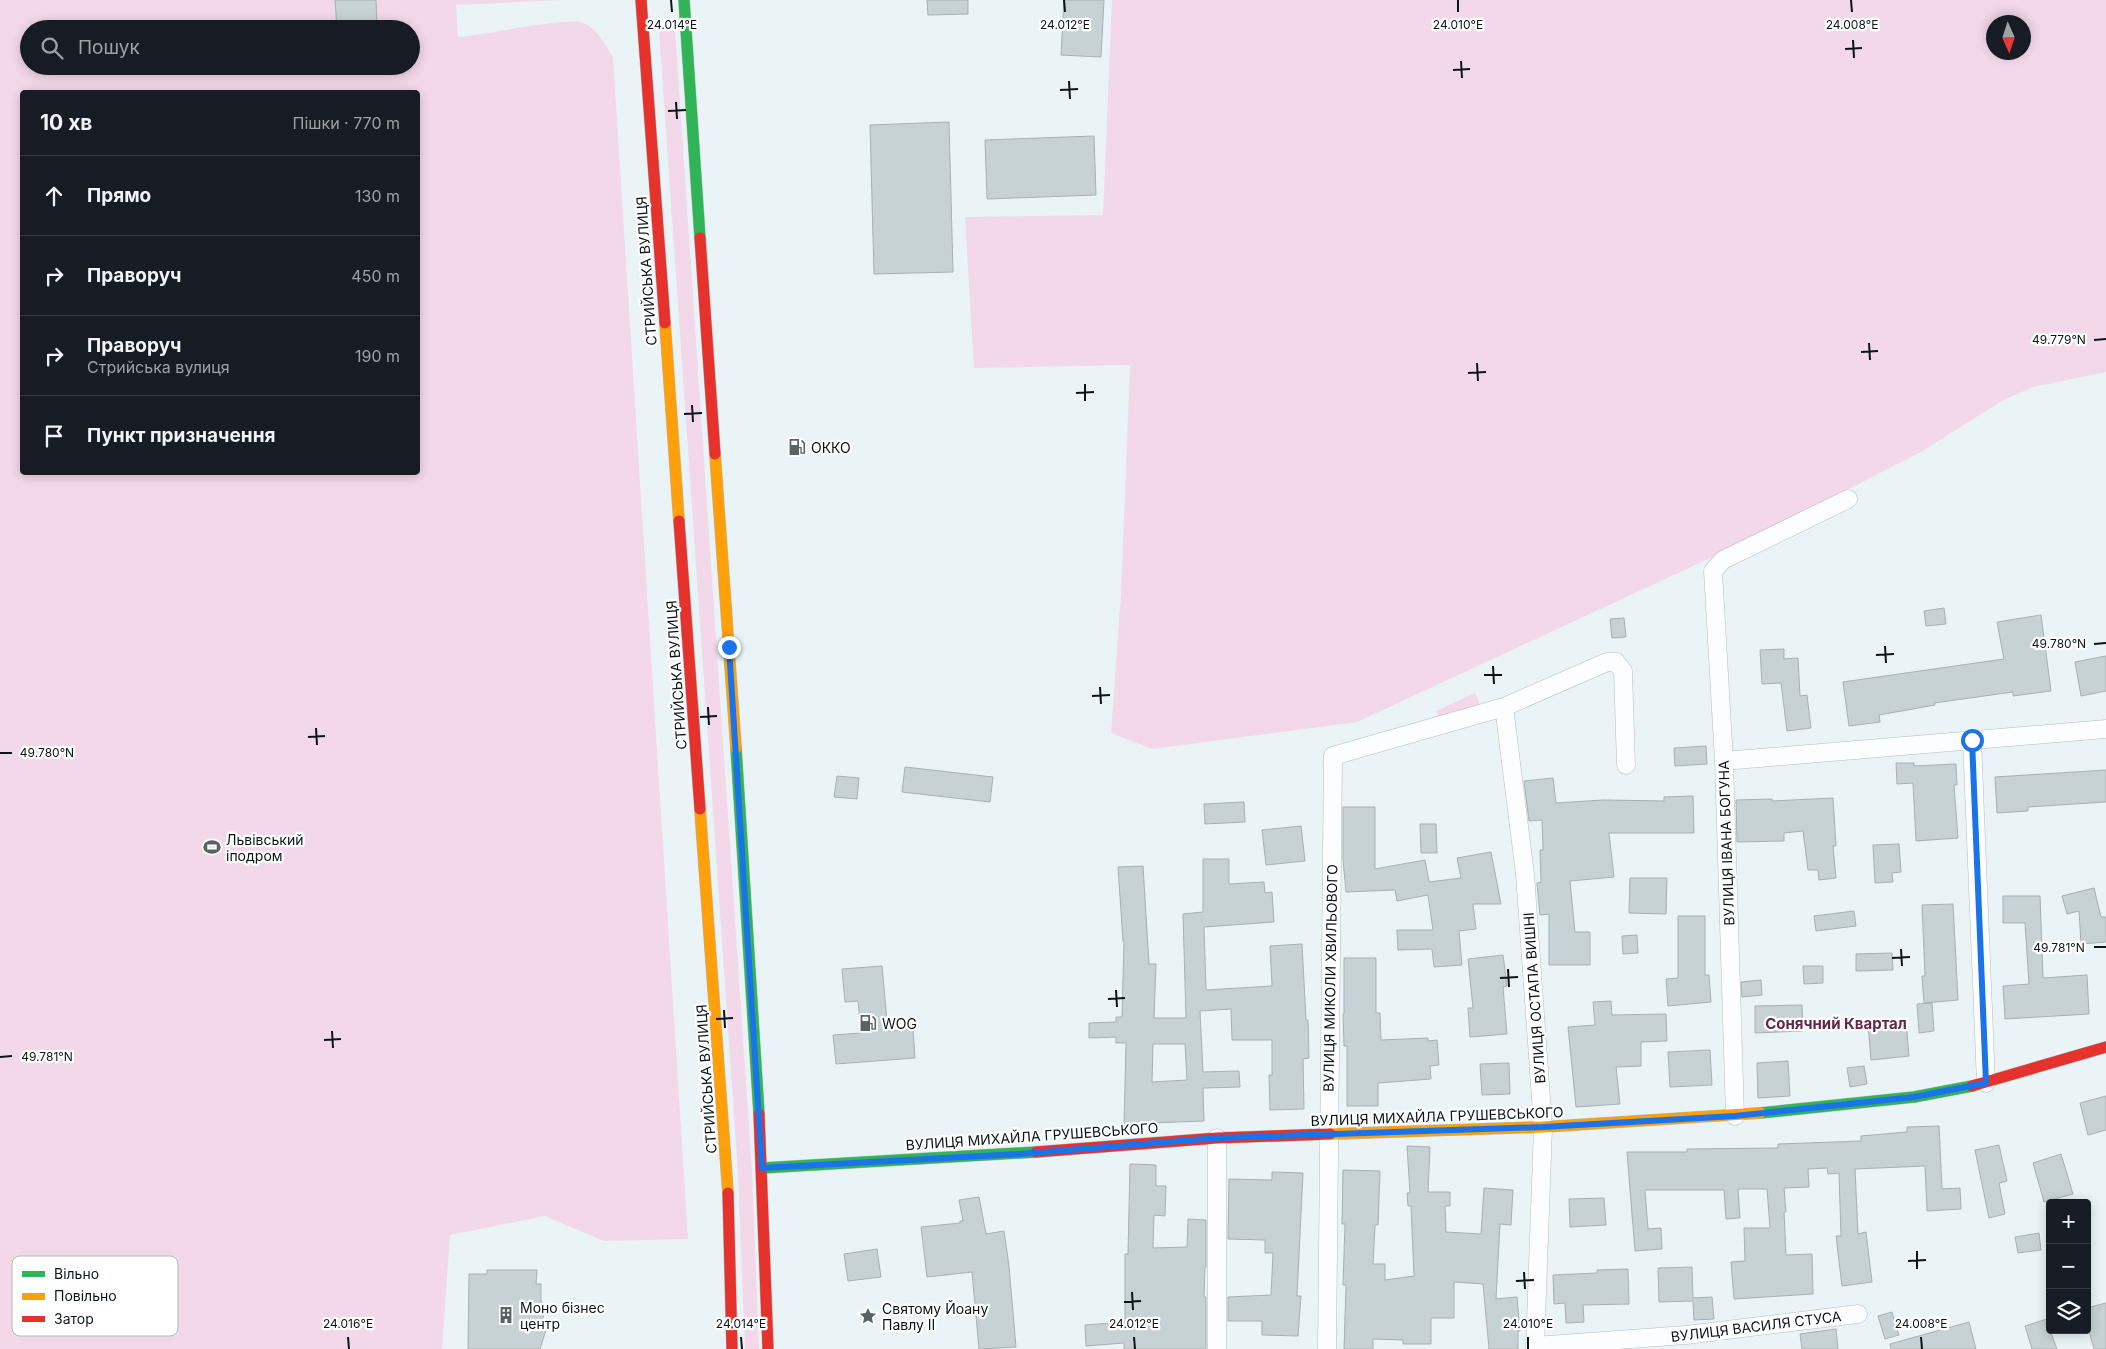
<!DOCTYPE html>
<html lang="uk">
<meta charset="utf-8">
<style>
:root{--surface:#171b24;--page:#20242c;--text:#f1f3f6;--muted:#9ea1a6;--line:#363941}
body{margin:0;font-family:Inter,sans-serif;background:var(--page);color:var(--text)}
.controls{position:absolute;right:15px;bottom:15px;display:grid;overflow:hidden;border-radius:5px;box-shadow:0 2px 12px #0003}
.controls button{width:45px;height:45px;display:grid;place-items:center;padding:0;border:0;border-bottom:1px solid var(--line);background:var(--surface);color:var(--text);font:25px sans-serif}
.compass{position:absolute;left:1986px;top:15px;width:45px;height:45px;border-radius:50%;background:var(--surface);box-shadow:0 2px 12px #0003;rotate:177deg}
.stop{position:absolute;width:15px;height:15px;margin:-11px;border:4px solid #1a73e8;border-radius:50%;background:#fff}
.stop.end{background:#1a73e8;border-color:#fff;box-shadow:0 1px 5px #0008}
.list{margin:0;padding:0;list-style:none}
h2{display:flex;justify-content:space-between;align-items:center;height:65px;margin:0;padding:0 20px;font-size:21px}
h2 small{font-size:16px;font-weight:400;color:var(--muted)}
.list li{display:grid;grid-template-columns:32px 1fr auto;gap:15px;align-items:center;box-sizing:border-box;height:80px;padding:0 20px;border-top:1px solid var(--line)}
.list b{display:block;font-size:19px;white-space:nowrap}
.list p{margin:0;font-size:16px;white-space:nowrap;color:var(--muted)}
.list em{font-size:16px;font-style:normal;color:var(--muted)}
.icon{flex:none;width:28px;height:28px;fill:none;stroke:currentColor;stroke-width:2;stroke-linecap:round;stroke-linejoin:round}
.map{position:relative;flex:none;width:2106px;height:1349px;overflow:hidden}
.search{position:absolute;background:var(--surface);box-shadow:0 2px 12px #0003;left:20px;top:20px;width:400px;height:55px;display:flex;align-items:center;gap:12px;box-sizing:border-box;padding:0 18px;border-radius:28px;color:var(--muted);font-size:19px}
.panel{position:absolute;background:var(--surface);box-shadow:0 2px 12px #0003;left:20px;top:90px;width:400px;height:385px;border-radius:5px}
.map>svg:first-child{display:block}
.green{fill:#f3d8ea;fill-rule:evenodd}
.building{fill:#c7d2d5;stroke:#a7b1b3;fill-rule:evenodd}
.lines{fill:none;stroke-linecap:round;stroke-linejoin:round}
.street-casing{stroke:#b3bec0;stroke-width:19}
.fast-casing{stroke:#b3bec0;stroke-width:12}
.slow-casing{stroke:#b3bec0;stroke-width:12}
.jam-casing{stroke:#b3bec0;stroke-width:12}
.street{stroke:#fcfdfe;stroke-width:18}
.fast{stroke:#30b455;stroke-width:11}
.slow{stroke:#ff9f0a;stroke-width:11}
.jam{stroke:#e5322d;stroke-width:11}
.route{stroke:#1a73e8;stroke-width:6}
.ticks{fill:none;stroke:#0a1518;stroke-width:2}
.labels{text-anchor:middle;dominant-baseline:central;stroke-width:4.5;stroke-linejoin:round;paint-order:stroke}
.street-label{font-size:14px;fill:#0a1518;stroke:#fff}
.poi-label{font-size:14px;fill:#0a1518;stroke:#fff;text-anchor:start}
.neighbourhood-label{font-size:15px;font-weight:bold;fill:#64274c;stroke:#fff}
.key{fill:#fff;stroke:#b6b9ba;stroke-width:1}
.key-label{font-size:14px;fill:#0a1518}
.ticks-label{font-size:12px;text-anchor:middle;fill:#0a1518;stroke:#fff;stroke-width:4.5;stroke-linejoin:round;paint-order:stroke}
</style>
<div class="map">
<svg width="2106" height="1349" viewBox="0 0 2106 1349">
<rect width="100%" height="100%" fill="#eaf4f7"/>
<!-- green -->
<path class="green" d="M0 0H562L456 5 458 37C482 36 567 16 583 23 597 28 605 45 613 57L688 1239 604 1241 545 1216 450 1235 442 1349H0ZM29 29H411V66H29ZM22 92H418V472H22Z
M1112 0H2106V372L2033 387 2000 402 1921 452 1747 541 1357 722 1152 749 1111 733 1121 594 1130 365 974 368 965 217 1103 215ZM1994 22H2024V52H1994Z
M668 22 675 29 752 1172 759 1349H745L738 1173 659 30Z
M1475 693 1482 710 1443 725 1436 711Z"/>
<!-- building -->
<path class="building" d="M335 0H376L377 27 337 29Z
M927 0H968V14L928 15Z
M1064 0H1104L1101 57 1061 55Z
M949 122 953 272 874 274 870 125Z
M1094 136 1096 195 987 199 985 140Z
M1944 608 1946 624 1926 626 1924 611Z
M2041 615 2051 691 2013 696V692L1934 703 1935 705 1879 715 1880 722 1849 726 1843 682 2004 659 1997 622Z
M1624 618 1626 637 1612 638 1610 619Z
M1784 649V659L1798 658 1800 696 1807 695 1811 728 1787 731 1781 683 1762 684 1760 650Z
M2106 656V691L2081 696 2075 662Z
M1706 746 1707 764 1675 766 1674 748Z
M1896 763H1914V766L1956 764 1957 785H1954L1958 838 1916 841 1913 783 1897 784Z
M905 767 993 777 990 802 902 792Z
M2106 770V802L2028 807V811L1997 813 1995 777Z
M837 776 859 778 857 799 834 797Z
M1553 778 1556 803 1603 800 1664 801V797L1693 796 1694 833H1609L1614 877 1570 881 1575 932H1590V965H1549V914L1540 915 1537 883 1541 882 1540 850H1543L1542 820 1529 821 1524 781Z
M1833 798 1836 846H1833L1836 878 1819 880 1818 870H1808L1803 831 1784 833V841L1737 842 1736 800 1772 799V801Z
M1244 802 1245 822 1205 824 1204 804Z
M1343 807H1375V869L1425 860 1429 882 1461 878 1457 858 1491 852 1501 904H1473L1476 929 1459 931 1462 965 1434 967 1432 949 1398 950 1397 930H1433L1428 895 1397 901 1395 890 1346 892 1343 860Z
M1420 824H1436L1437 853H1421Z
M1301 826 1305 861 1266 865 1262 830Z
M1899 844 1901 872 1892 873 1893 882 1875 883 1873 845Z
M1203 859H1229V884L1264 882 1265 893 1272 892 1274 922 1204 927 1206 990 1272 986 1270 946 1302 944 1306 1020H1308L1309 1058 1303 1059 1304 1109 1270 1110 1269 1075H1272V1040H1232L1231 1009 1200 1011 1203 1072 1239 1071 1240 1087 1203 1088 1204 1121 1151 1123V1126H1124L1126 1043H1116V1037L1089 1038V1023L1116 1022V1017H1122L1124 941H1123L1118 867 1143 866 1149 964H1156L1154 1018H1186L1183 914 1203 912ZM1153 1044H1185L1187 1080 1152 1082Z
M1630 878H1667L1666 914 1629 913Z
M2094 888 2101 917H2106V942L2081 944 2079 911 2067 914 2062 896Z
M2003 896H2040L2043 978 2087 975 2089 1014 2005 1019 2003 986 2029 984 2025 923H2003Z
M1953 904 1958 1000 1924 1003 1922 976H1925L1922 905Z
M1854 911 1856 926 1816 931 1814 916Z
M1678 916H1705V975H1709L1711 1002 1668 1006 1666 979 1678 978Z
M1637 935 1638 953 1623 954 1622 936Z
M1892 953 1893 970 1856 971V954Z
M1503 955 1507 986 1503 987 1507 1034 1470 1037 1468 1008H1473L1468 959Z
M1344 958H1376V1013H1380L1381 1040 1428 1038V1041L1437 1040 1439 1065 1430 1066 1431 1079 1378 1083V1106H1347V1046H1344L1343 1014H1344Z
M882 966 888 1031 913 1029 915 1058 836 1064 833 1035 861 1033 858 1001 845 1002 842 969Z
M1803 966H1823V983L1804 984Z
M1761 980 1762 995 1742 997 1741 982Z
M1611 1001 1612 1015 1666 1014 1667 1041 1641 1042V1066L1616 1067 1620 1104 1576 1107 1568 1027 1595 1025 1593 1002Z
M1932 1003 1934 1031 1919 1033 1917 1004Z
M1802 1005 1803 1031 1755 1033V1006Z
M1906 1020 1909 1056 1871 1060 1868 1024Z
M1710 1050 1712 1085 1670 1087 1668 1052Z
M1788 1061 1790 1096 1758 1098 1757 1063Z
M1509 1063 1510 1094 1482 1095 1480 1064Z
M1864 1066 1867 1084 1850 1087 1847 1068Z
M2106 1096V1130L2088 1135 2080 1103Z
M1939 1126 1942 1189 1960 1188 1961 1209 1927 1211 1925 1166 1855 1169 1858 1234 1866 1232 1872 1282 1842 1286 1836 1236H1841L1839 1173 1828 1174 1827 1168 1808 1169 1809 1187 1784 1188 1786 1212H1784L1786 1255 1812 1254 1813 1294 1734 1299 1731 1262 1745 1261 1744 1228H1770L1767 1189H1738L1740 1218 1726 1219 1724 1190H1645L1648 1229 1661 1228 1662 1249 1635 1251 1627 1152H1687V1149L1778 1148V1144L1861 1141V1136L1907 1132V1127Z
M1999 1145 2007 1181 1999 1183 2005 1214 1989 1218 1975 1150Z
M1407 1146 1430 1147 1428 1192H1450V1206H1445L1446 1232 1481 1234 1484 1188 1513 1190 1511 1225 1500 1224 1496 1299 1517 1297 1520 1331H1518V1349H1489L1483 1284 1454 1282V1318H1431V1344H1403V1340L1373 1339V1349H1344L1346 1285H1343L1345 1224H1342L1343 1170 1380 1171 1378 1225H1375L1373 1264H1385V1280L1414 1276 1411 1206H1408L1407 1193H1410Z
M2061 1154 2073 1194 2044 1202 2033 1163Z
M1130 1164 1156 1165V1186H1166L1165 1216 1154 1215 1153 1248 1187 1247 1188 1219 1206 1220V1267H1205L1204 1297H1206V1349H1124V1343L1086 1346 1085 1325 1125 1322V1254H1128Z
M1272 1172 1303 1173 1297 1296H1301L1298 1336 1262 1335V1321H1228V1297L1271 1295 1273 1253H1265V1240L1228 1239 1229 1179 1272 1180Z
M979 1197 986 1234 1004 1231 1009 1266 1016 1347 979 1349 972 1272 927 1277 921 1227 960 1223V1221H963L959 1200Z
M1604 1198 1606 1225 1570 1227 1569 1199Z
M2039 1233 2041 1250 2018 1253 2015 1237Z
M877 1249 881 1277 848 1281 844 1254Z
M1692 1267 1693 1298 1712 1297 1714 1319 1694 1320 1693 1301 1659 1302 1658 1268Z
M1628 1269 1629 1304 1583 1305 1584 1322 1566 1323 1565 1303 1554 1304 1553 1275 1597 1273V1270Z
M487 1270H537L536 1284H541V1301L545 1307 542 1323 546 1330 540 1349H468L469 1274H487Z
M2106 1303V1349H2094L2087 1324V1308Z
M1892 1312 1899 1335 1885 1339 1878 1316Z
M2050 1318V1330L2057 1349H2032L2025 1326Z
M1969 1322 1976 1349H1891L1890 1344Z
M1836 1329 1838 1349H1802L1800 1334Z"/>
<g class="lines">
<!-- street casing -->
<g class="street-casing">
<path id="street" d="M1504 707 1525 874 1543 1127 1535 1349
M1972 740 1986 1083
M1724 761 2106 729
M1735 1116 1724 761 1713 571 1723 560 1848 499
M1217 1138V1349
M1535 1346 1686 1335 1858 1314
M1327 1349 1333 756 1504 707 1607 662H1616L1623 671 1626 765"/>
</g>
<!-- fast casing -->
<g class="fast-casing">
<path id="fast" d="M684 0 700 238
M736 748 759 1114
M1760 1113 1914 1097 1972 1086
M762 1168 1036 1152"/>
</g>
<!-- slow casing -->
<g class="slow-casing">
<path id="slow" d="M665 323 679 521
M715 454 736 748
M700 809 728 1193
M1330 1134 1543 1127 1760 1113"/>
</g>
<!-- jam casing -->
<g class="jam-casing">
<path id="jam" d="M641 0 665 323
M700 238 715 454
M679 521 700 809
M1972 1086 2106 1047
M759 1114 768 1349
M1036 1152 1217 1138 1330 1134
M728 1193 732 1349"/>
</g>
<!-- street -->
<use href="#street" class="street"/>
<!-- fast -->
<use href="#fast" class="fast"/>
<!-- slow -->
<use href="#slow" class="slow"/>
<!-- jam -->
<use href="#jam" class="jam"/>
</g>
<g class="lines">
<!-- route -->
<path class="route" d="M729 647 762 1168 1020 1154 1217 1138 1543 1127 1735 1116 1914 1097 1986 1083 1972 740"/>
</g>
<!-- ticks -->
<path class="ticks" d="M671 0 672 12M1064 0 1065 12M1458 0V12M1851 0 1852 12M1853 40 1854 58M1845 49 1862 48M1461 61 1462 78M1453 70 1470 69M1069 81 1070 99M1060 90 1078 89M676 102 677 119M668 111 686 110M2094 340 2106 339M1869 343 1870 360M1861 352 1878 351M1477 363 1478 381M1468 373 1486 372M1085 384V401M1076 393 1094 392M692 405 693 422M684 414 702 413M2094 644 2106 643M1885 646 1886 663M1876 655 1894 654M1493 666 1494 684M1484 675H1502M1100 687 1101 704M1092 696 1110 695M708 707 709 725M700 717 717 716M316 728 317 745M308 737 325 736M0 753H12M2094 947H2106M1901 949 1902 966M1892 958 1910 957M1508 969 1509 987M1500 978 1518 977M1116 990 1117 1007M1108 999 1125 998M724 1010 725 1028M716 1019 733 1018M332 1031 333 1048M324 1040 341 1039M0 1057 12 1056M1917 1251V1269M1908 1261 1926 1260M1524 1272 1525 1289M1516 1281 1534 1280M1132 1292 1133 1310M1124 1302 1141 1301M348 1337 349 1349M741 1337 742 1349M1134 1337 1135 1349M1528 1337V1349M1921 1337 1922 1349"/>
<!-- icons -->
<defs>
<g id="fuel-bare" transform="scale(1.35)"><path d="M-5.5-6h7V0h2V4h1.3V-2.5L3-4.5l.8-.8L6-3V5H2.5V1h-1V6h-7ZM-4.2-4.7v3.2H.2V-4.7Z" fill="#586366" stroke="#fff" stroke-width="2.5" paint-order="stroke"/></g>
<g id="stadium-bare" transform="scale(1.35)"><path d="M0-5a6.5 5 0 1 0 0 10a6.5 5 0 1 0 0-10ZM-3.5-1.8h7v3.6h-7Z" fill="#586366" stroke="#fff" stroke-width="2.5" paint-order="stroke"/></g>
<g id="building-bare" transform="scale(1.35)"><path d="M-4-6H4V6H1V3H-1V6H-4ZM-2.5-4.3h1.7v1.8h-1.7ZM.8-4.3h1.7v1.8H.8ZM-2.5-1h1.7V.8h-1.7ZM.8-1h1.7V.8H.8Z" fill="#586366" stroke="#fff" stroke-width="2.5" paint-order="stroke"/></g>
<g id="sight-bare" transform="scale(1.35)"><path d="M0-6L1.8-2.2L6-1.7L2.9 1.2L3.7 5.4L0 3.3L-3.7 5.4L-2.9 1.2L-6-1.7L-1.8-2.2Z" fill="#586366" stroke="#fff" stroke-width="2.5" paint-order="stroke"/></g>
</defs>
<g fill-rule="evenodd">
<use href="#fuel-bare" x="797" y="447"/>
<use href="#stadium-bare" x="212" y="847"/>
<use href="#fuel-bare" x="868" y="1023"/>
<use href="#building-bare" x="506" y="1315"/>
<use href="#sight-bare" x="868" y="1316"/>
</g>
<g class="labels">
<!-- street labels -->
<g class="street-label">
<text transform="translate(646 271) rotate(-94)">СТРИЙСЬКА ВУЛИЦЯ</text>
<text transform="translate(676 675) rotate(-94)">СТРИЙСЬКА ВУЛИЦЯ</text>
<text transform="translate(1726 843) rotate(-92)">ВУЛИЦЯ ІВАНА БОГУНА</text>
<text transform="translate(1330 978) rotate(-89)">ВУЛИЦЯ МИКОЛИ ХВИЛЬОВОГО</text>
<text transform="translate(1534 998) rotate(-94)">ВУЛИЦЯ ОСТАПА ВИШНІ</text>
<text transform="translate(706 1079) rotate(-94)">СТРИЙСЬКА ВУЛИЦЯ</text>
<text transform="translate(1437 1116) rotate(-2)">ВУЛИЦЯ МИХАЙЛА ГРУШЕВСЬКОГО</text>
<text transform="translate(1032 1136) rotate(-4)">ВУЛИЦЯ МИХАЙЛА ГРУШЕВСЬКОГО</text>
<text transform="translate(1756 1326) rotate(-7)">ВУЛИЦЯ ВАСИЛЯ СТУСА</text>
</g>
<!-- poi labels -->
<g class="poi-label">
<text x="811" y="447">ОККО</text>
<text x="226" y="839">Львівський<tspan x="226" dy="16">іподром</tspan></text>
<text x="882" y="1023">WOG</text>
<text x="520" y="1307">Моно бізнес<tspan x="520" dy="16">центр</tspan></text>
<text x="882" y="1308">Святому Йоану<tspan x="882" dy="16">Павлу ІІ</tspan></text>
</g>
<!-- neighbourhood labels -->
<g class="neighbourhood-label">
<text x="1836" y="1023">Сонячний Квартал</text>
</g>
</g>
<!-- legend -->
<rect x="12" y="1256" width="166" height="80" rx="8" class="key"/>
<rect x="22" y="1271" width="23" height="6" fill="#30b455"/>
<rect x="22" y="1293" width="23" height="7" fill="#ff9f0a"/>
<rect x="22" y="1316" width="23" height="6" fill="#e5322d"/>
<g class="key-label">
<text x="54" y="1279">Вільно</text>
<text x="54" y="1301">Повільно</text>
<text x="54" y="1324">Затор</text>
</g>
<g class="ticks-label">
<text x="672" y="29">24.014°E</text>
<text x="1065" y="29">24.012°E</text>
<text x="1458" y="29">24.010°E</text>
<text x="1852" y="29">24.008°E</text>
<text x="2059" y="344">49.779°N</text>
<text x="2059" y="648">49.780°N</text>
<text x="47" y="757">49.780°N</text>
<text x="2059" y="952">49.781°N</text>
<text x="47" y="1061">49.781°N</text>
<text x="348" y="1328">24.016°E</text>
<text x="741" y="1328">24.014°E</text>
<text x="1134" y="1328">24.012°E</text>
<text x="1528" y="1328">24.010°E</text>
<text x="1921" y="1328">24.008°E</text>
</g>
</svg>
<div class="controls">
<button>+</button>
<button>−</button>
<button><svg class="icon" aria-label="layers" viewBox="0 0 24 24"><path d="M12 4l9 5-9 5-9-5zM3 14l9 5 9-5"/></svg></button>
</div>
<svg class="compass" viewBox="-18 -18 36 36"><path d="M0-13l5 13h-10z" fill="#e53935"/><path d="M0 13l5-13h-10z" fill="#9ea1a6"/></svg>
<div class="stop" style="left:1972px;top:740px"></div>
<div class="stop end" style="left:729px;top:647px"></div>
<div class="search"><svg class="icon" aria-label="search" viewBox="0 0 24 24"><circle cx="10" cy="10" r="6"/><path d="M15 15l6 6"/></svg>Пошук</div>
<section class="panel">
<h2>10 хв<small>Пішки · 770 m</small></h2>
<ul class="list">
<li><svg class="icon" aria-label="ahead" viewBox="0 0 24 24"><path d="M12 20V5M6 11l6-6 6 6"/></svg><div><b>Прямо</b></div><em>130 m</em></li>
<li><svg class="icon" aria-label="right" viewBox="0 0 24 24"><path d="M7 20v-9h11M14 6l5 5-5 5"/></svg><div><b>Праворуч</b></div><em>450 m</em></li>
<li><svg class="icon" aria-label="right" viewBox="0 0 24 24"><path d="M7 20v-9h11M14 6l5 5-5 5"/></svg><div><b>Праворуч</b><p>Стрийська вулиця</p></div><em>190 m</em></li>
<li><svg class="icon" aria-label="arrive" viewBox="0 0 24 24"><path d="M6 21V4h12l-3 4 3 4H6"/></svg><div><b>Пункт призначення</b></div></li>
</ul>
</section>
</div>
